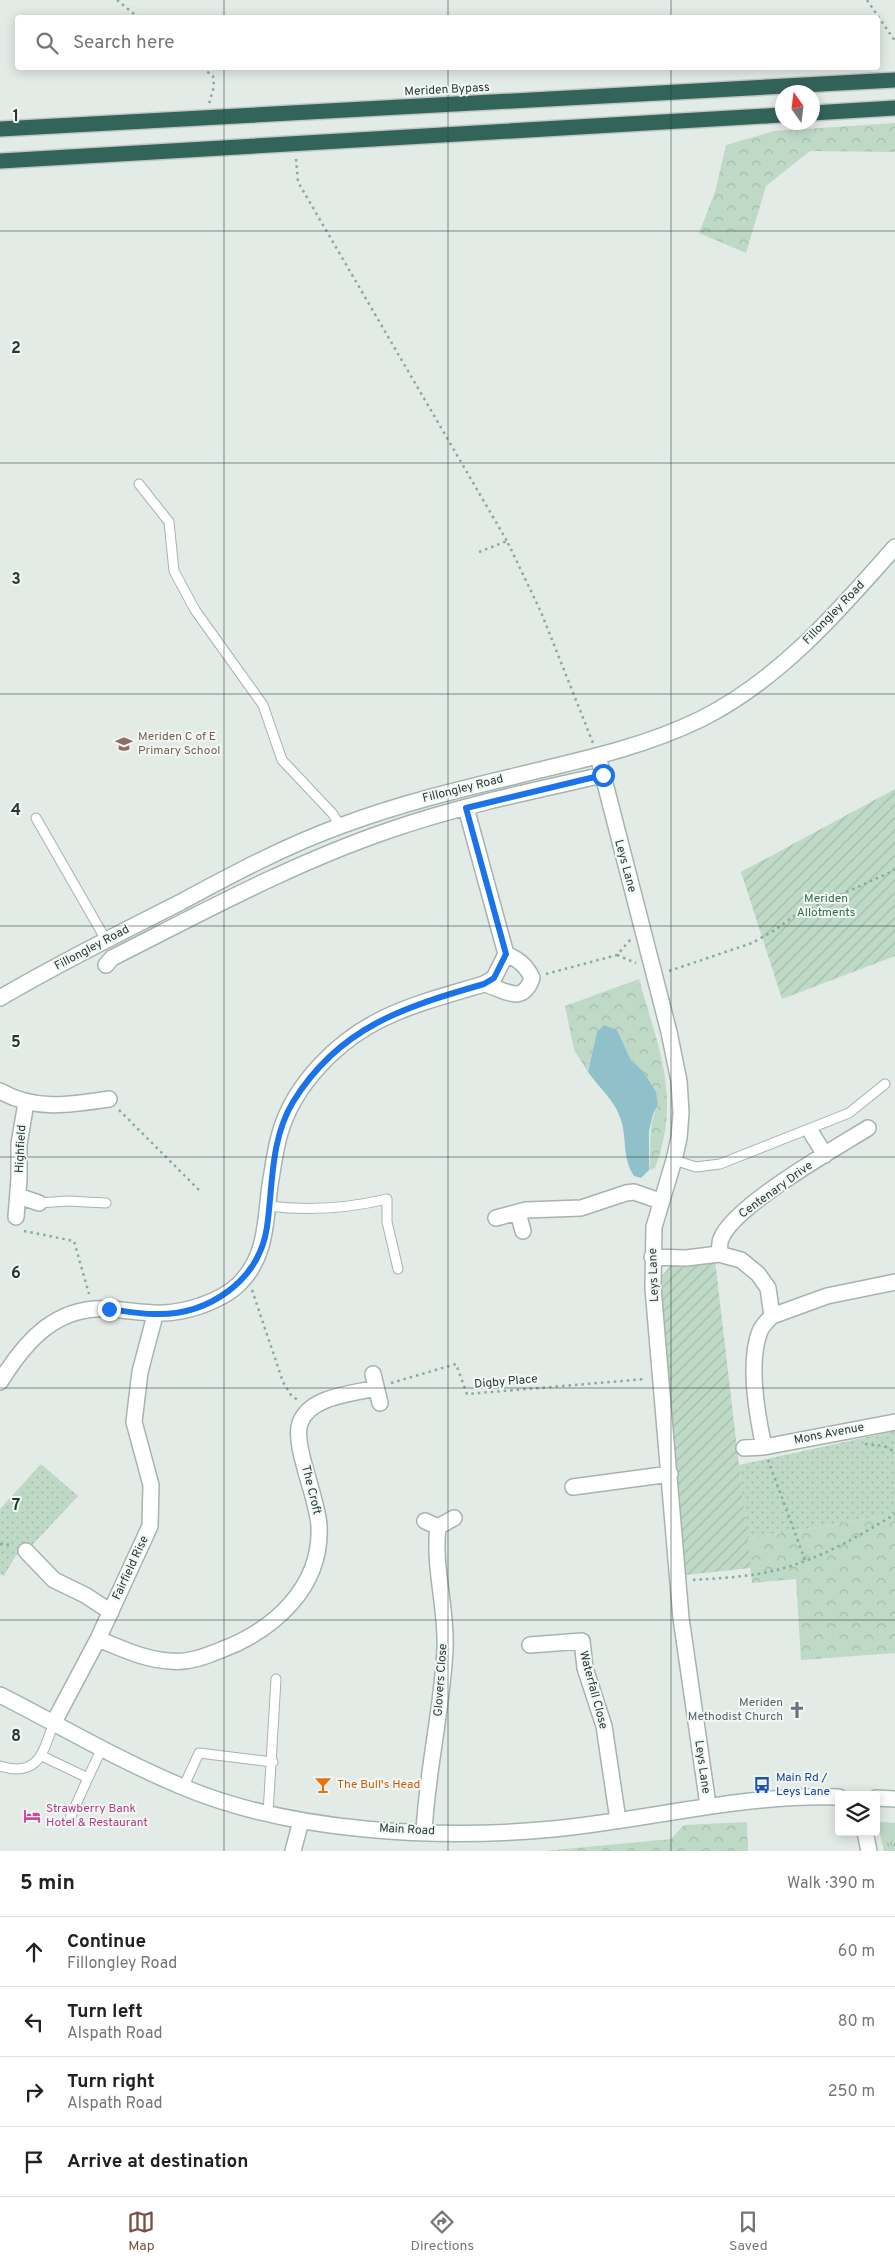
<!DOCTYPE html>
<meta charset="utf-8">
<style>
:root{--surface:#fff;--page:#f2f2f2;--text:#222;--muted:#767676;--line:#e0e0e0;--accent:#7a4f41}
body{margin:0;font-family:Overpass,sans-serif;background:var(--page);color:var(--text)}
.controls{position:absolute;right:15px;bottom:15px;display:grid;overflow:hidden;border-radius:5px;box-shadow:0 2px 12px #0003}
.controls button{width:45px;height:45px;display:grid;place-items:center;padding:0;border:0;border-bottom:1px solid var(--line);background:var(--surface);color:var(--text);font:25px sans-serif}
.compass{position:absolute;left:775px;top:85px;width:45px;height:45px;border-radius:50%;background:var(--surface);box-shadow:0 2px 12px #0003;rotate:346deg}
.stop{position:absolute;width:15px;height:15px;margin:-11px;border:4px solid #1a73e8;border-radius:50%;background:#fff}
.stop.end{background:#1a73e8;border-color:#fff;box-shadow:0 1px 5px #0008}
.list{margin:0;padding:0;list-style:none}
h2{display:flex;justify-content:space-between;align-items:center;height:65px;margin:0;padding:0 20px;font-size:21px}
h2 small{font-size:16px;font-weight:400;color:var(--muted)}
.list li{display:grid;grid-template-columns:32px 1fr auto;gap:15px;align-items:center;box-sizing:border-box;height:70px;padding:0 20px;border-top:1px solid var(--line)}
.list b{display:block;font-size:19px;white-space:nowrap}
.list p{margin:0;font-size:16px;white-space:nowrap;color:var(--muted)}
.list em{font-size:16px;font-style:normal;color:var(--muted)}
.icon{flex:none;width:28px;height:28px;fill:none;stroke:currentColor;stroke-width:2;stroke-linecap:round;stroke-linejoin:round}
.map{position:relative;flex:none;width:895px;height:1851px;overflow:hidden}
.search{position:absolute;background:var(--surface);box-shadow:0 2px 12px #0003;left:15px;right:15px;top:15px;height:55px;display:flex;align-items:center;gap:12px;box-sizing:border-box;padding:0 18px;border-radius:5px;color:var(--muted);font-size:19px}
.sheet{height:345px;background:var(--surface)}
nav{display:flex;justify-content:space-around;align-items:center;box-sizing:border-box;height:70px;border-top:1px solid var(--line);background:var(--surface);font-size:14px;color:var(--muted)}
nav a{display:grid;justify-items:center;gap:2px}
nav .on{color:var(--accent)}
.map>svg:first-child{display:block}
.grass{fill:url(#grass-dots)}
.forest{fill:url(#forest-crowns)}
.park{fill:url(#park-tufts)}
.garden{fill:url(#garden-furrows)}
.water{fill:#90c1cb}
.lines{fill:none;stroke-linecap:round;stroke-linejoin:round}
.lane-casing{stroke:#a6b3ae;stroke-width:11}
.street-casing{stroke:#a6b3ae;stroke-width:18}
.secondary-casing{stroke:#a2b6af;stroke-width:18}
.highway-casing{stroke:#c2c8c6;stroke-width:18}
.path{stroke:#86aca0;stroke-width:2.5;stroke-dasharray:2.5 4;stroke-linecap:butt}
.lane{stroke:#fff;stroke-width:9}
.street{stroke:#fff;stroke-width:15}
.secondary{stroke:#fff;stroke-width:15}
.highway{stroke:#33645a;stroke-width:15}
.route{stroke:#1a73e8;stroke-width:6}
.grid{fill:none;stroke:#243b35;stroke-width:1;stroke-opacity:0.55}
.labels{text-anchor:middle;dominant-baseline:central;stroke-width:4;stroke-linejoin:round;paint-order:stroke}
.street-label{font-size:12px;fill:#243b35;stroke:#f3f8f5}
.education-label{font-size:12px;fill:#785e54;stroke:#f3f8f5;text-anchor:start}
.park-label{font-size:12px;fill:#326e4a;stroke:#f3f8f5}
.worship-label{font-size:12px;fill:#5b616d;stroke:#f3f8f5;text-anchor:end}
.transit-label{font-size:12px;fill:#164399;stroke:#f3f8f5;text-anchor:start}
.food-label{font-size:12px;fill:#c56008;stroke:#f3f8f5;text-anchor:start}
.hotel-label{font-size:12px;fill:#b23c85;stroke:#f3f8f5;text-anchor:start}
.grid-label{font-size:16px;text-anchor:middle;font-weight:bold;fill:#243b35;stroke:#f3f8f5;stroke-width:4;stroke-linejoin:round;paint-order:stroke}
</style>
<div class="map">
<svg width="895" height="1851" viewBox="0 0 895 1851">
<defs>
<pattern id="grass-dots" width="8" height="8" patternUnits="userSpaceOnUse" patternTransform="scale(1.25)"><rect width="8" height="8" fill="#bedac6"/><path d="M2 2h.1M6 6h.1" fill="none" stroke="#a3bcab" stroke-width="1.8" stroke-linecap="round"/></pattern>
<pattern id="forest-crowns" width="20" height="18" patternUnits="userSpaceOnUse" patternTransform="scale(1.25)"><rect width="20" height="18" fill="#bedac6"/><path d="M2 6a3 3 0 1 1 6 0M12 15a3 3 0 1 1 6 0" fill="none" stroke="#a3bcab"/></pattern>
<pattern id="park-tufts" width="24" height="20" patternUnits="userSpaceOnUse" patternTransform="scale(1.25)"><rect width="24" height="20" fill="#bedac6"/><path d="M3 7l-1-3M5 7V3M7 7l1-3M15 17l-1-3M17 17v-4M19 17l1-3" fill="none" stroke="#a3bcab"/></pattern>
<pattern id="garden-furrows" width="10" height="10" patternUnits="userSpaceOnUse" patternTransform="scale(1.25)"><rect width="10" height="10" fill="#bedac6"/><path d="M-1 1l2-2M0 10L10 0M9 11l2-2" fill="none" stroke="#a3bcab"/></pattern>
</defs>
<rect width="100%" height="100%" fill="#e3ebe7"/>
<!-- grass -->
<path class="grass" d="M895 1431V1514L747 1539 739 1465Z
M41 1464 78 1496 23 1555H16L4 1576 0 1574V1509Z"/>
<!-- forest -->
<path class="forest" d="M895 123V152L810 151 766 186 746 253 699 233 715 192 726 145 774 131Z
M639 979C658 1048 682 1096 655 1168L649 1170C652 1147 647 1126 658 1105L643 1071 631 1060 617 1030 597 1032 588 1072 574 1050 565 1006Z
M895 1514V1653L801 1660 796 1579 752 1583 747 1539Z
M747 1822 748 1851H417H544L671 1839 684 1825Z"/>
<!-- park -->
<path class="park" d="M880 1822 895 1823V1851H884L878 1826Z"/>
<!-- garden -->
<path class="garden" d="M895 789V956L782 999 741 872Z
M715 1260 751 1568 685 1575 661 1283 662 1276 671 1265Z"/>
<!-- water -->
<path class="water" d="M604 1025 617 1030 631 1060 643 1071 656 1092 658 1105 653 1114 649 1131V1170L641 1178 634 1176C622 1158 627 1139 621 1120 615 1100 599 1088 588 1072L597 1032Z"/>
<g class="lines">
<!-- lane casing -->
<g class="lane-casing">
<path id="lane" d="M139 484 169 522 174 571 195 610 263 705 282 760 332 813 340 825
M36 818 106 940
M674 1160 696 1167 720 1164 849 1113 885 1084
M39 1203 67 1201 106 1203
M268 1206C307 1211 349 1208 387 1199V1222L398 1269
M42 1756 88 1778 70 1818
M0 1766C39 1778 43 1752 54 1722
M88 1778 102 1748
M183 1788 199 1753 273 1762
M268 1814 276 1679"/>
</g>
<!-- street casing -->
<g class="street-casing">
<path id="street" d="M598 756 669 1032 679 1081 681 1113 679 1138 674 1160 654 1227 653 1288 681 1618 708 1805
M106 965 112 958C203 912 293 863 390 830 459 806 532 791 603 775
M484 984C501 987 522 1008 532 978 526 965 519 960 506 954
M0 1091C35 1111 70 1105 109 1099
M812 1134 825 1155
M18 1196 39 1203
M518 1213 523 1231
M16 1217 19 1179V1144L26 1103
M496 1218 526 1210 581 1208 626 1193 634 1192 660 1201
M719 1254C720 1250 719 1243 721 1239 733 1206 836 1148 868 1128
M652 1257 686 1258 719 1254 741 1260 758 1274 768 1288 772 1316C768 1320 762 1326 760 1331 748 1361 757 1415 764 1447
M772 1316 827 1296 895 1282
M373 1374 380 1403
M0 1382C26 1340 57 1305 110 1309 147 1312 163 1318 200 1306 214 1301 228 1295 239 1284 267 1256 265 1222 270 1185 273 1168 275 1150 280 1133 294 1084 338 1040 384 1018 415 1003 451 994 484 984L494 978 506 954 466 808
M744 1448 764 1447 895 1422
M573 1487 670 1474
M425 1521 438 1527 454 1518
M26 1551 54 1580 85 1595 111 1612
M98 1639C121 1648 145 1660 170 1661 188 1663 204 1657 221 1650 274 1630 322 1587 319 1526 318 1499 292 1444 300 1423 310 1396 352 1394 376 1388
M530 1645 582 1641 585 1668 604 1726 618 1820
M54 1722 98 1639 150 1526 151 1485 134 1422 140 1372 155 1315
M424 1832C427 1771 442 1711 445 1649 447 1608 433 1568 438 1527
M293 1851 301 1821"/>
</g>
<!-- secondary casing -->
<g class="secondary-casing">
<path id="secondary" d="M0 998C59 963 120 933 181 902 233 874 287 845 343 825 407 801 474 786 540 770 595 757 650 744 701 719 779 680 838 612 895 547
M0 1695C61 1726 120 1761 183 1787 290 1832 438 1840 553 1829 650 1820 740 1794 839 1797
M876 1798 895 1799
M865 1832 869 1851"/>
</g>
<!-- highway casing -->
<g class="highway-casing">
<path id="highway" d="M812 113 895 108
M0 129 895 80
M0 161 782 115"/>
</g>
<!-- path -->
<path class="path" d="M117 0 139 18
M867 0 895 41
M202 68 213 76 214 86 209 104
M296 159 298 182 507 541
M479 552 507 541 541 612 593 743
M617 955 636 963
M669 971 752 943 775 930 794 916 895 870
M546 974 617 955 631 939
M119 1110 201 1192
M24 1231 74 1241 89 1294
M252 1290 283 1382 291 1395 299 1401
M391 1383 456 1364 467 1394 646 1379
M865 1444 884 1446 895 1452
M768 1460 805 1560
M0 1544 13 1545
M693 1580C721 1578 750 1577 777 1570 819 1559 858 1537 895 1514"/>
<!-- lane -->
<use href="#lane" class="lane"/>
<!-- street -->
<use href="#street" class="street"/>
<!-- secondary -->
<use href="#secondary" class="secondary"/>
<!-- highway -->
<use href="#highway" class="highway"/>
</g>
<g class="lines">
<!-- route -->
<path class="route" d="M109 1309C124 1311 139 1314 154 1314 208 1316 259 1281 267 1227 273 1186 270 1140 293 1102 339 1027 404 1007 484 984L494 978 506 954 466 808 603 775"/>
</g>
<!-- grid -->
<path class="grid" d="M224 0V18M448 0V18M671 0V18M224 68V1851M448 68V1851M671 68V1851M0 231H895M0 463H895M0 694H895M0 926H895M0 1157H895M0 1388H895M0 1620H895"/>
<!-- icons -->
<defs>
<g id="school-bare" transform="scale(1.35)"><path d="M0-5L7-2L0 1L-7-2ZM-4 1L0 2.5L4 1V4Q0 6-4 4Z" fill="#8d6e63" stroke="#f3f8f5" stroke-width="2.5" paint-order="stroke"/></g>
<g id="church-bare" transform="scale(1.35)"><path d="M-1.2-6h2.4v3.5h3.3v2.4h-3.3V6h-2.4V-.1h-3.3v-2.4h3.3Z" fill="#6b7280" stroke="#f3f8f5" stroke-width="2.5" paint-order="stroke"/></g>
<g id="bar-bare" transform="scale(1.35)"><path d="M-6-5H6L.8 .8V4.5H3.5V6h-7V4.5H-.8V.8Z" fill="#e8710a" stroke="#f3f8f5" stroke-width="2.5" paint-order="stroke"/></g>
<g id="bus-bare" transform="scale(1.35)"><path d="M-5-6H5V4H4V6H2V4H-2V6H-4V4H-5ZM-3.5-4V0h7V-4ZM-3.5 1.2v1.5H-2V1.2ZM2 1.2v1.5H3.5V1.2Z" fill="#1a4fb4" stroke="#f3f8f5" stroke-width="2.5" paint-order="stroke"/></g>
<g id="hotel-bare" transform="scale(1.35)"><path d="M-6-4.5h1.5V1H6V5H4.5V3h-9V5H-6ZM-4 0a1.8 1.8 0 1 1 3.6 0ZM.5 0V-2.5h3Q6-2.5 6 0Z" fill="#d1479c" stroke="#f3f8f5" stroke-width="2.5" paint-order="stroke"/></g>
</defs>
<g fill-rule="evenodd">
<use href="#school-bare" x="124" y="744"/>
<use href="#church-bare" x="797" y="1710"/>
<use href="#bar-bare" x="323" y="1785"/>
<use href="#bus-bare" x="762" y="1785"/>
<use href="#hotel-bare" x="32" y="1816"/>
</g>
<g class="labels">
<!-- street labels -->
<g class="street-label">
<text transform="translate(447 90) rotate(-3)">Meriden Bypass</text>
<text transform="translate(834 613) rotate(-46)">Fillongley Road</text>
<text transform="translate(463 789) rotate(-14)">Fillongley Road</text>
<text transform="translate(625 866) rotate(75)">Leys Lane</text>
<text transform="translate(92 948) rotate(-28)">Fillongley Road</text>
<text transform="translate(21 1149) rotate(-87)">Highfield</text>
<text transform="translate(776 1190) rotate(-36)">Centenary Drive</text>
<text transform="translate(654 1275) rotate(-92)">Leys Lane</text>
<text transform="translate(506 1382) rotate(-5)">Digby Place</text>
<text transform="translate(829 1434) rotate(-11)">Mons Avenue</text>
<text transform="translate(311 1490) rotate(76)">The Croft</text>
<text transform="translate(131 1568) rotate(-65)">Fairfield Rise</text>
<text transform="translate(441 1680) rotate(-86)">Glovers Close</text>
<text transform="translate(593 1690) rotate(75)">Waterfall Close</text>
<text transform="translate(702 1767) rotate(82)">Leys Lane</text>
<text transform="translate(407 1830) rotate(3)">Main Road</text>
</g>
<!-- education labels -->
<g class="education-label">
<text x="138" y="737">Meriden C of E<tspan x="138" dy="14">Primary School</tspan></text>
</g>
<!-- park labels -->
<g class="park-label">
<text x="826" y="899">Meriden<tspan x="826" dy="14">Allotments</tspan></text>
</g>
<!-- worship labels -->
<g class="worship-label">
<text x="783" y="1703">Meriden<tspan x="783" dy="14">Methodist Church</tspan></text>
</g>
<!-- transit labels -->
<g class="transit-label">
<text x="776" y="1778">Main Rd /<tspan x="776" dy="14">Leys Lane</tspan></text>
</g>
<!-- food labels -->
<g class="food-label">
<text x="337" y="1785">The Bull's Head</text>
</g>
<!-- hotel labels -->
<g class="hotel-label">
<text x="46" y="1809">Strawberry Bank<tspan x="46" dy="14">Hotel &amp; Restaurant</tspan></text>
</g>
</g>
<g class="grid-label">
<text x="16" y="121">1</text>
<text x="16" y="353">2</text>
<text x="16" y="584">3</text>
<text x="16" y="815">4</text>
<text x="16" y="1047">5</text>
<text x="16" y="1278">6</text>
<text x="16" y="1510">7</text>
<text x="16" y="1741">8</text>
</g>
</svg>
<div class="controls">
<button><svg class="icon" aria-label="layers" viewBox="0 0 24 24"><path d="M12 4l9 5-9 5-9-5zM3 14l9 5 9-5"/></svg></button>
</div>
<svg class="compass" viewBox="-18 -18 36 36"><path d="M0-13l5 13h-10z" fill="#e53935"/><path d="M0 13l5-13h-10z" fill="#767676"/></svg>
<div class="stop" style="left:603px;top:775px"></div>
<div class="stop end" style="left:109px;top:1309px"></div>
<div class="search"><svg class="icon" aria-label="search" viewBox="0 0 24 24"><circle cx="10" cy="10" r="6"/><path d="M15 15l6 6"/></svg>Search here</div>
</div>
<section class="sheet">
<h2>5 min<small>Walk · 390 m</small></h2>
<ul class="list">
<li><svg class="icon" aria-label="ahead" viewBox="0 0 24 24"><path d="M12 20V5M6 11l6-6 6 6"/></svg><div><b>Continue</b><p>Fillongley Road</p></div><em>60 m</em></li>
<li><svg class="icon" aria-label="left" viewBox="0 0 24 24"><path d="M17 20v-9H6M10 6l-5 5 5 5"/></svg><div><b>Turn left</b><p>Alspath Road</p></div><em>80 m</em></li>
<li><svg class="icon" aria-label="right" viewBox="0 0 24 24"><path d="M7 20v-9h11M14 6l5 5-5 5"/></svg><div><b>Turn right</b><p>Alspath Road</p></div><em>250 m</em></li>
<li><svg class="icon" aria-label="arrive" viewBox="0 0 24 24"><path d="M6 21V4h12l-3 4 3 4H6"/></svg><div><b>Arrive at destination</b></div></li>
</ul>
</section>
<nav>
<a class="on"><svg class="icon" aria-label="map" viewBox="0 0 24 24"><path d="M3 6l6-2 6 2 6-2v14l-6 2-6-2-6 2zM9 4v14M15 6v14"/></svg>Map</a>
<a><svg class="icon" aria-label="directions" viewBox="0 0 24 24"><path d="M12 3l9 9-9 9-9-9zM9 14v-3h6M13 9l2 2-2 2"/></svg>Directions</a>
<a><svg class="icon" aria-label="saved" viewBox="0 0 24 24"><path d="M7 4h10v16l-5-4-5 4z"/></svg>Saved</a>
</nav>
